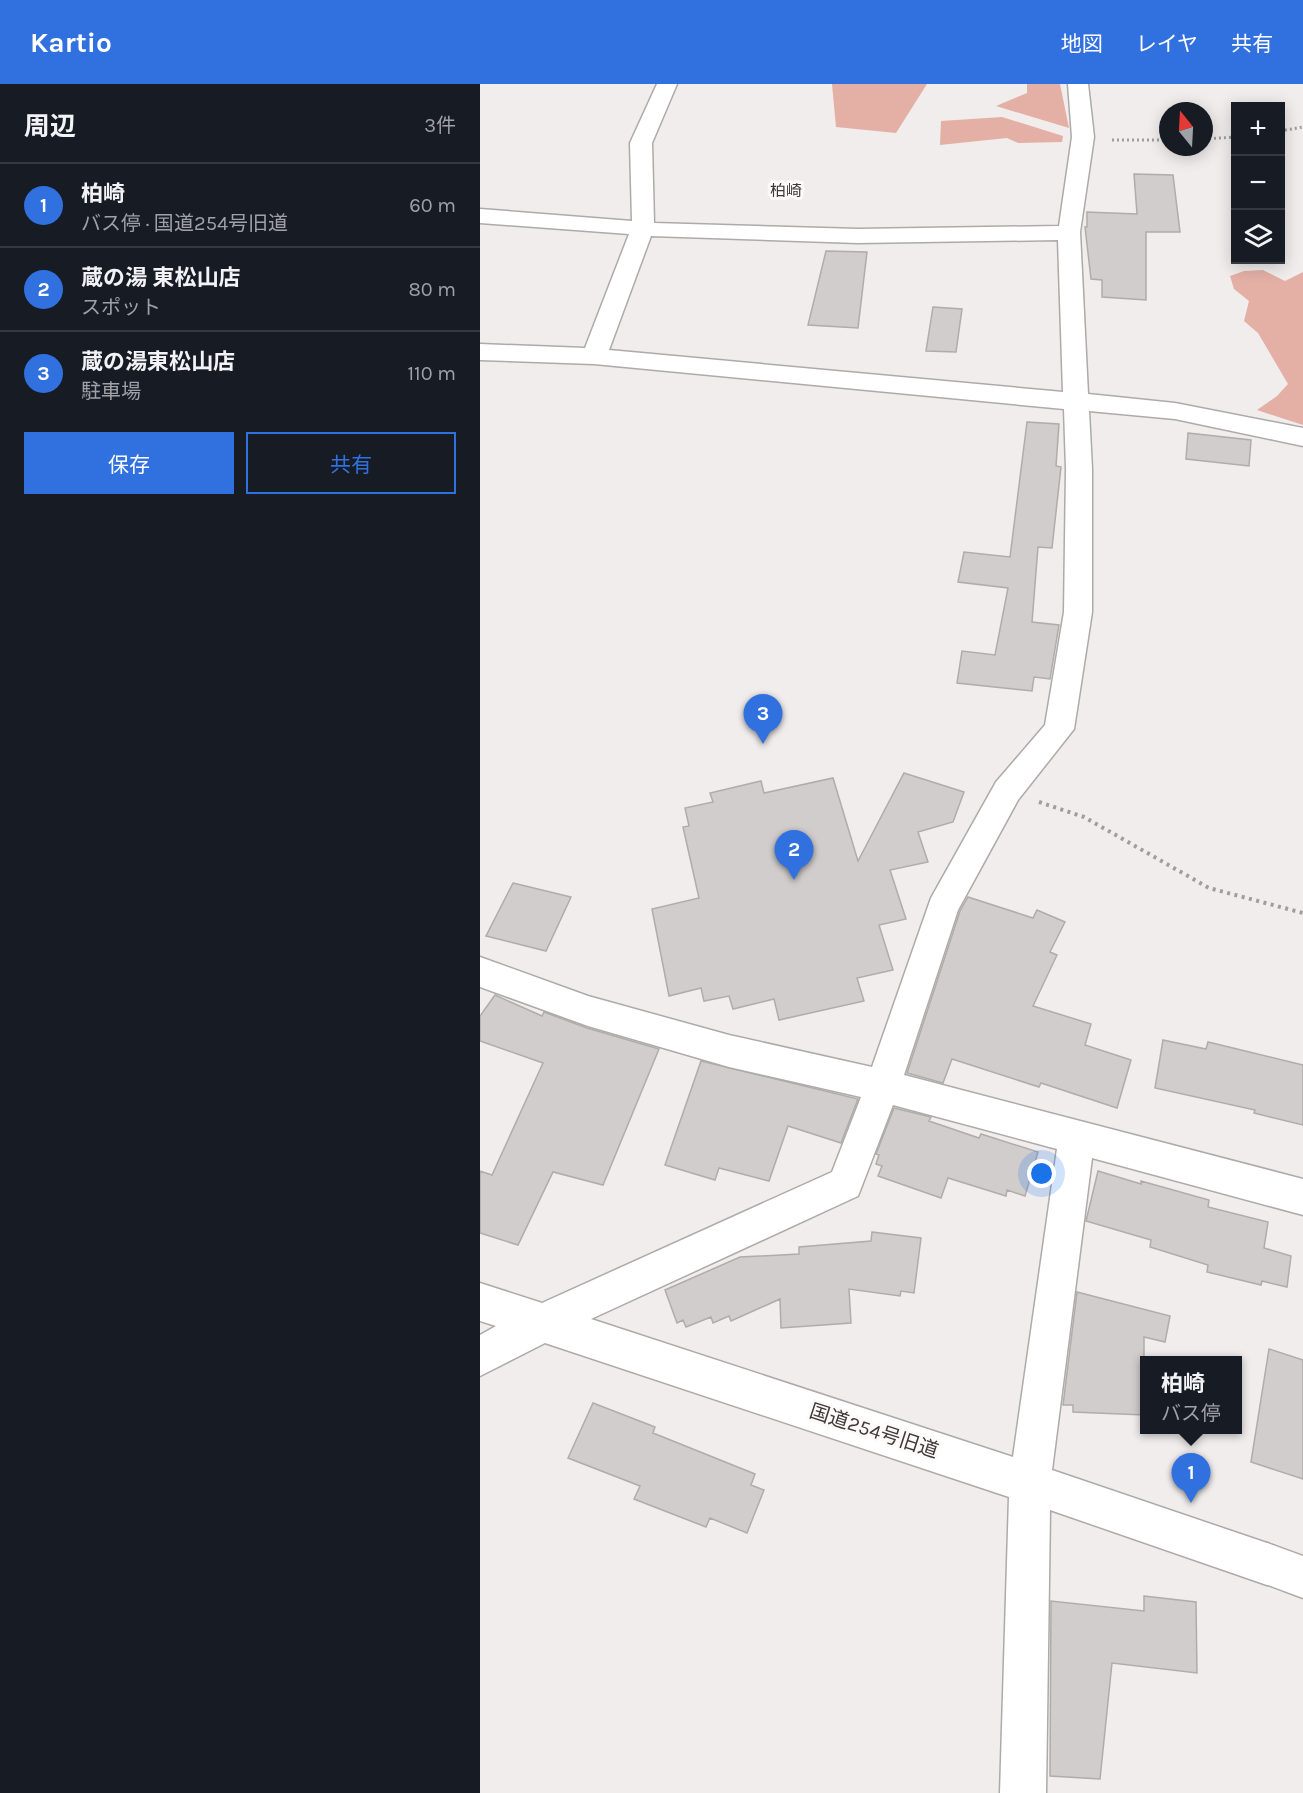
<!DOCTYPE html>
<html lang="ja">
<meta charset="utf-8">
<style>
:root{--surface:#171b24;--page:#20242c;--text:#f1f3f6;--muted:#9ea1a6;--line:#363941;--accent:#3171df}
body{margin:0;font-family:Karla,"Noto Sans JP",sans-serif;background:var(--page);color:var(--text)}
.controls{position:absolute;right:18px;top:18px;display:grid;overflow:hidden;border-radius:0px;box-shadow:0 3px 15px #0003}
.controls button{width:54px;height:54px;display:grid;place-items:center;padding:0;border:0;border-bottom:2px solid var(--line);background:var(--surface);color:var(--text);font:30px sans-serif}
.compass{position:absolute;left:679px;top:18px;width:54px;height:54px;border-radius:50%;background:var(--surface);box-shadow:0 3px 15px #0003;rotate:342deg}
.you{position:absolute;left:562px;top:1090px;width:21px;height:21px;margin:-15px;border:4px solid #fff;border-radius:50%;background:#1a73e8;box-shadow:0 0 0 9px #1a73e833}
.badge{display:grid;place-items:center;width:39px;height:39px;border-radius:50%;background:var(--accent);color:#fff;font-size:20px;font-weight:700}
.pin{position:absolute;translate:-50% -50px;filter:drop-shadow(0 2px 3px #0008)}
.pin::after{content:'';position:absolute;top:32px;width:21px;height:18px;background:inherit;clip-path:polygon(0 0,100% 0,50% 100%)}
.popup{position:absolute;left:660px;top:1272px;width:102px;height:78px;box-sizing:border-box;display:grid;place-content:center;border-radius:0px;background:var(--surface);filter:drop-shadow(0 2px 4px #0005);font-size:20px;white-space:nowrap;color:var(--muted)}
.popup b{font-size:22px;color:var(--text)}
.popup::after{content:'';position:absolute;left:50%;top:100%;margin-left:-12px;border:12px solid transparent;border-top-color:var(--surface)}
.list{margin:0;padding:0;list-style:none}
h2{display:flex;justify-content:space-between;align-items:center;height:78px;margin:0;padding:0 24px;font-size:26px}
h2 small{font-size:20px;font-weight:400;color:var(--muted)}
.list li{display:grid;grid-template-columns:39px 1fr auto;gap:18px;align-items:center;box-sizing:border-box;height:84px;padding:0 24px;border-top:2px solid var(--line)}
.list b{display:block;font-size:22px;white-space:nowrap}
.list p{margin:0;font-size:20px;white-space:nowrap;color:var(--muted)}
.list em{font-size:20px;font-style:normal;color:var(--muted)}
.actions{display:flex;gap:12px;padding:18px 24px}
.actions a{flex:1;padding:14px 0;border:2px solid var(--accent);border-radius:0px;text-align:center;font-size:21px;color:var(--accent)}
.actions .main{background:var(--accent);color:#fff}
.icon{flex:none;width:33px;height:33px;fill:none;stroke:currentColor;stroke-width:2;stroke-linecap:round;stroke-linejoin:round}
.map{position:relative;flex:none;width:823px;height:1709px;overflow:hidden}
header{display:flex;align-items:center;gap:36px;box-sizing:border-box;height:84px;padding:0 30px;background:var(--accent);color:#fff}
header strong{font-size:28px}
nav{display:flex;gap:33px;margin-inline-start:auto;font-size:21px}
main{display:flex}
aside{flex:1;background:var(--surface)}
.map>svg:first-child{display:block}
.forest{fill:#e4afa5}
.building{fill:#d1cdcd;stroke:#afacab;stroke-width:1.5}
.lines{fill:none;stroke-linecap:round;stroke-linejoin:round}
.minor-casing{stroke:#aeaaa9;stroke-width:3}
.highway-casing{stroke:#aeaaa9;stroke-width:3}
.path-far1{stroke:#a09e9d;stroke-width:3;stroke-dasharray:2 3;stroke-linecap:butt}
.path{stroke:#a09e9d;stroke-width:4;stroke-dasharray:3 4.5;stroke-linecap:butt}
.minor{fill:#fff;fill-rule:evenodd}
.highway{fill:#fff;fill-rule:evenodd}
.labels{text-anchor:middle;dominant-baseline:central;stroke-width:6;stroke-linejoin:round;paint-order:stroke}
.far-quarter-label{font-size:16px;fill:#3d3b3b;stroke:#fefaf9}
.near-street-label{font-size:20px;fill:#3d3b3b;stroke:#fefaf9}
</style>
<header>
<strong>Kartio</strong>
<nav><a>地図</a><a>レイヤ</a><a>共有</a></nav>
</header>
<main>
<aside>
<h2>周辺<small>3件</small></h2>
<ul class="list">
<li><span class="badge">1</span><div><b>柏崎</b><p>バス停 · 国道254号旧道</p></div><em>60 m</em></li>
<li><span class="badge">2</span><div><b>蔵の湯 東松山店</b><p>スポット</p></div><em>80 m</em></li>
<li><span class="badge">3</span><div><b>蔵の湯東松山店</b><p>駐車場</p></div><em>110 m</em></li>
</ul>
<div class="actions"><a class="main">保存</a><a>共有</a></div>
</aside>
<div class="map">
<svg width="823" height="1709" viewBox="0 0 823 1709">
<rect width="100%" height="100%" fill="#f0edec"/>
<!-- forest -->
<path class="forest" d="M352 0H447L416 49 356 43Z
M547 0H580L589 44 516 22 547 9Z
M522 33 583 52 582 58 538 59 527 54 460 61 461 37Z
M783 186 805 197 823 188V341L777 326 797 312 808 300 778 249 764 237 769 217 754 205 750 192 764 187Z"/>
<!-- building -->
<path class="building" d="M654 90 693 91 700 148H666V216L622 213V196L611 195 605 143H607V128L657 130Z
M346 167 387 168 378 244 328 241Z
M453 223 482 225 476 268 446 267Z
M547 338 579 340 576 382 581 383 572 464 558 463 552 538 579 541 570 595 554 593 552 607 477 599 482 567 515 571 528 504 478 498 484 468 530 473Z
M708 349 771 356 769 382 706 375Z
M424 689 484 708 473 738 438 748 448 778 410 786 426 835 399 841 413 886 377 894 384 917 299 936 294 915 253 925 249 912 224 917 221 904 189 912 172 825 219 814 203 743 209 742 205 724 233 718 230 709 281 697 284 709 353 694 378 777Z
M33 799 91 813 66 867 6 852Z
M488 813 553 834 557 826 585 838 570 868 577 871 553 922 611 940 605 961 651 976 637 1024 561 999 559 1003 472 975 463 999 427 989 480 827Z
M15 911 62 932 64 928 107 944 179 965 123 1101 73 1088 38 1161 0 1149V1087L12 1091 63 979 0 957V932Z
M683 956 726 965 728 958 823 981V1041L774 1029 775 1026 675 1004Z
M221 977 378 1015 361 1059 308 1042 289 1097 239 1084 235 1096 185 1081Z
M414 1024 451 1033 449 1037 499 1054 501 1050 558 1068 545 1112 527 1106 526 1112 468 1094 461 1114 398 1092 402 1082 396 1080 399 1071 396 1070Z
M618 1087 661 1100V1097L729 1116 728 1123 788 1138 784 1164 811 1172 807 1203 782 1197 781 1201 727 1188 728 1181 670 1163 671 1156 606 1137Z
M392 1148 441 1154 434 1209 421 1207 420 1212 369 1205 371 1239 301 1244 300 1215 251 1237 249 1232 233 1239 231 1233 206 1243 203 1236 197 1239 185 1206 260 1173 319 1170V1163L391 1157Z
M597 1208 690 1232 685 1258 664 1253V1331L593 1328V1321H583Z
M789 1265 823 1276V1395L771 1378Z
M113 1319 175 1343 173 1349 275 1390 271 1401 284 1406 267 1449 230 1434 226 1443 154 1415 160 1402 88 1374Z
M664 1512 716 1518 717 1589 632 1579 620 1695 570 1692 571 1517 664 1527Z"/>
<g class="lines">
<!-- minor casing -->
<g class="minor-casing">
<path id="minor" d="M177 0H197L172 59 174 139 378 145 579 142 592 53 588 0H608L614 53 600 148 608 310 695 319 823 344V362L695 335 609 327 612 385V528L594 645 538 716 478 826 424 991 823 1095V1131L612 1074 572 1386 787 1459 802 1465 808 1480 802 1495 787 1501 570 1426 566 1709H520L529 1413 65 1259 0 1292V1251L16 1242 0 1237V1199L62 1219 352 1088 381 1013 249 983 108 942 0 903V873L108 912 249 951 392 983 451 814 516 698 565 641 584 528 586 385 584 325 114 280 0 276V260L105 264 149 150 0 139V125L152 137 150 59ZM171 152 378 159 578 156 583 308 129 266ZM413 1021 577 1065 533 1373 111 1235 378 1112Z"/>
</g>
<!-- highway casing -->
<g class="highway-casing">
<path id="highway" d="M787 1459 823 1472V1514L772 1495 766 1480 772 1465Z"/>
</g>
<!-- path-far1 -->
<path class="path-far1" d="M800 47 823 43
M724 55 756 53
M632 56H688"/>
<!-- path -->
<path class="path" d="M559 718 604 733 729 804 823 829"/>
<!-- minor -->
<use href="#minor" class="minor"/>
<!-- highway -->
<use href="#highway" class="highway"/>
</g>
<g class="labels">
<!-- far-quarter labels -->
<g class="far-quarter-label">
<text x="306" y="106">柏崎</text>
</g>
<!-- near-street labels -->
<g class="near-street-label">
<text transform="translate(394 1347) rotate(18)">国道254号旧道</text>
</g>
</g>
</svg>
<div class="controls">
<button>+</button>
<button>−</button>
<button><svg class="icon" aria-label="layers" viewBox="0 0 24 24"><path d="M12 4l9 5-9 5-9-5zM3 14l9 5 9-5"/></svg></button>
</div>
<svg class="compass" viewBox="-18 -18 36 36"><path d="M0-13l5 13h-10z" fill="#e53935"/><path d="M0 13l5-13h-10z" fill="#9ea1a6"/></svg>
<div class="you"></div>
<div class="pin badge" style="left:711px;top:1419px">1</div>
<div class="popup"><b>柏崎</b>バス停</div>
<div class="pin badge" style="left:314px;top:796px">2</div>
<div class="pin badge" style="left:283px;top:660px">3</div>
</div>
</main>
